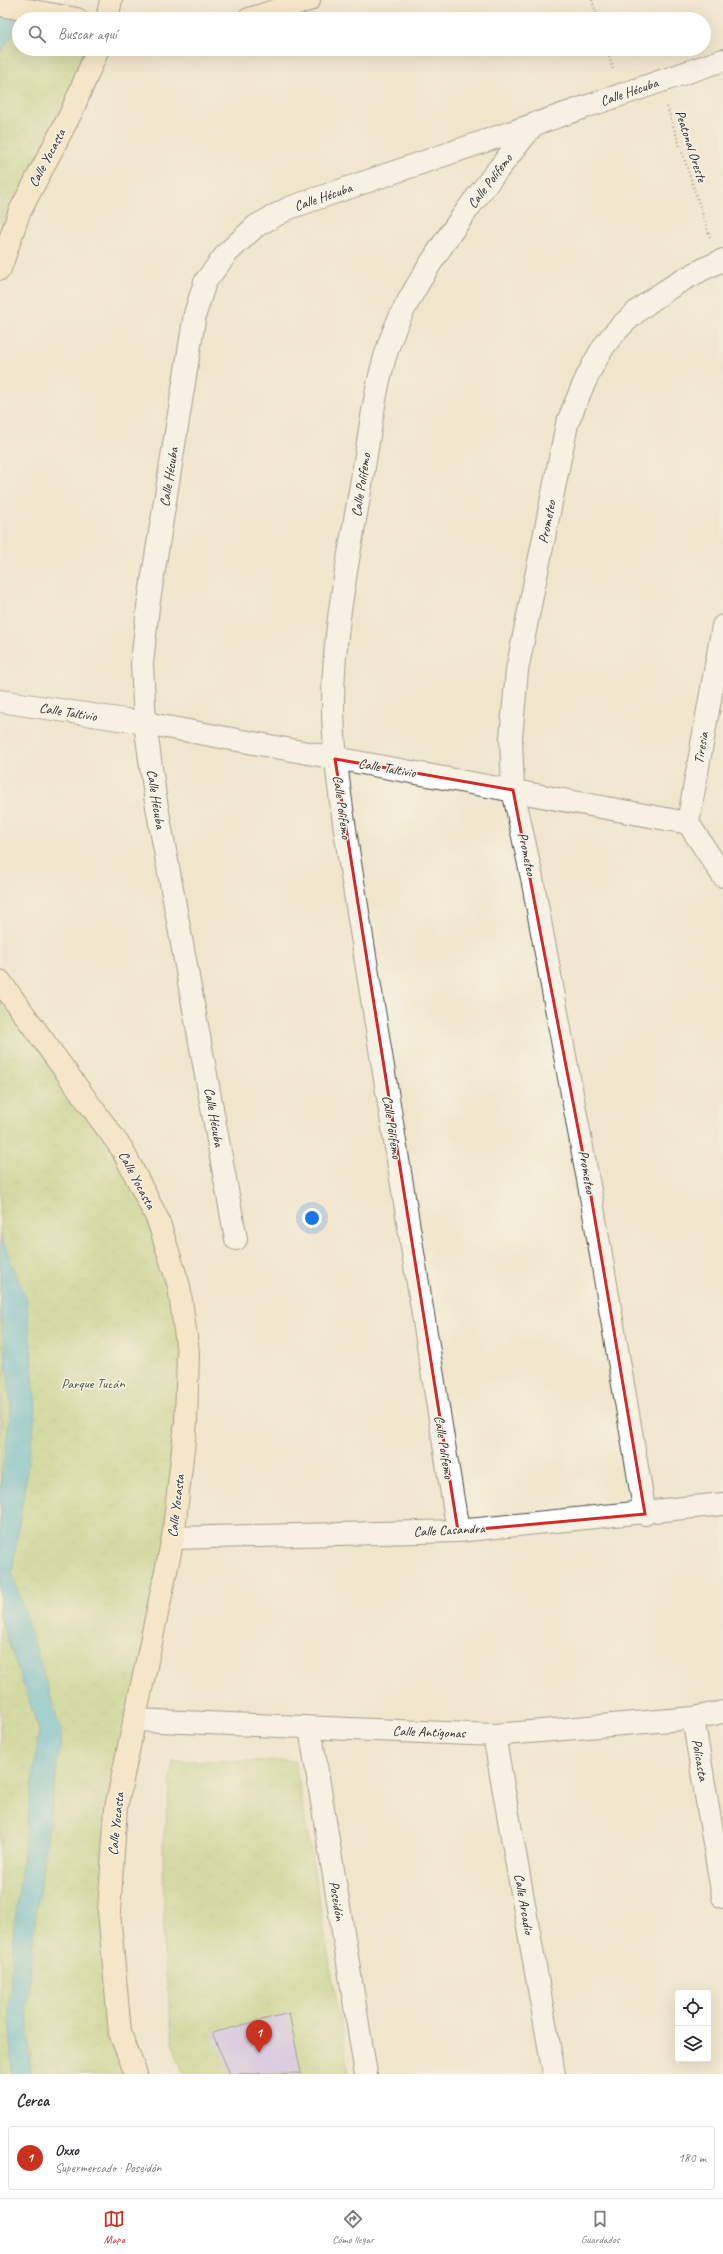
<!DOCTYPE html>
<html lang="es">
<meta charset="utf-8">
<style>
:root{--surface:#fff;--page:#f2f2f3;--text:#2b2b33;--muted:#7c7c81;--line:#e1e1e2;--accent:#c8321e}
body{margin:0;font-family:Caveat,sans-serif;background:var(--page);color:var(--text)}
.controls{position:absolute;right:12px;bottom:12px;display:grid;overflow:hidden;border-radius:4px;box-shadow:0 4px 16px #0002}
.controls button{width:36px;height:36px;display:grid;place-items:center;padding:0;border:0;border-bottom:1px solid var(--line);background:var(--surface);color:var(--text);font:20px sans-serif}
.you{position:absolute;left:312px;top:1218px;width:14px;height:14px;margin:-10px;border:3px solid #fff;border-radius:50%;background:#1a73e8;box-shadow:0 0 0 6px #1a73e833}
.badge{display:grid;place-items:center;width:26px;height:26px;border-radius:50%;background:var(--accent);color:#fff;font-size:13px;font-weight:700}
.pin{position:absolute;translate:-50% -33px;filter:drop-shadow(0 1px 2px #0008)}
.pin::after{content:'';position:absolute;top:21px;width:14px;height:12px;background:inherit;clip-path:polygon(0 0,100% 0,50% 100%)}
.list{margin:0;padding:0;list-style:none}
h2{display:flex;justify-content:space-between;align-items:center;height:52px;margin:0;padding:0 16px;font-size:17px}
h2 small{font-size:13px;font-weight:400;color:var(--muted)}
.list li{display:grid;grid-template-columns:26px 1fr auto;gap:12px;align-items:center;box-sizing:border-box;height:64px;margin:0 8px 8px;padding:0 8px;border:1px solid var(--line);border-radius:4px}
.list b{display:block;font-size:15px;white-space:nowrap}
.list p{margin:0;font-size:13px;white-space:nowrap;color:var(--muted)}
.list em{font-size:13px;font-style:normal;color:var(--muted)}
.icon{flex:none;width:22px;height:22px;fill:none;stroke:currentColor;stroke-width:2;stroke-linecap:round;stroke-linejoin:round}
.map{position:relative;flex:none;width:723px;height:2074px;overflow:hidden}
.search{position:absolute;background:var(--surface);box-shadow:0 4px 16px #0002;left:12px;right:12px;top:12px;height:44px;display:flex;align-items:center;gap:10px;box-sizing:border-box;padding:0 14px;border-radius:22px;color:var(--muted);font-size:15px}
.sheet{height:124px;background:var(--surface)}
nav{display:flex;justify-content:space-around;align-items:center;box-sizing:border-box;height:56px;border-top:1px solid var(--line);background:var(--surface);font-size:11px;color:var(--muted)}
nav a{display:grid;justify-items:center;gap:2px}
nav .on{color:var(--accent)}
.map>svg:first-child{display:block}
.grass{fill:url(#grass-tufts);stroke:#6e7c4f}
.park{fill:url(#park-crowns);stroke:#6e7c4f}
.pitch{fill:#b0cd73;stroke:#6e7c4f}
.water{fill:#4fb6cd;stroke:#3d707c}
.building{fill:#c0b0f5}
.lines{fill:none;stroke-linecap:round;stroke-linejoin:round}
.street-casing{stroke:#494743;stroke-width:24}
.secondary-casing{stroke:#494743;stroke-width:24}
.path{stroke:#494743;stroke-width:2.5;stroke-dasharray:1 3;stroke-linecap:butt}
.street{stroke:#fff;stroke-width:22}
.secondary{stroke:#fbe6c4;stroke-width:22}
.marked{fill:none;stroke:#d62828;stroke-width:3;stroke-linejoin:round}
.labels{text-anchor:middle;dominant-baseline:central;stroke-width:3;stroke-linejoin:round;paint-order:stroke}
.street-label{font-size:14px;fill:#2b2b2b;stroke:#f7f3e8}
.park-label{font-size:14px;fill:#4c543d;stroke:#f7f3e8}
</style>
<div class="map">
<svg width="723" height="2074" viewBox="0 0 723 2074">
<defs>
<pattern id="grass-tufts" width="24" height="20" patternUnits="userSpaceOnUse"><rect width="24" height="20" fill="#b0cd73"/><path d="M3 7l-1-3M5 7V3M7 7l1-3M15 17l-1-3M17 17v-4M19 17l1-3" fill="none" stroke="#98b064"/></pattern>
<pattern id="park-crowns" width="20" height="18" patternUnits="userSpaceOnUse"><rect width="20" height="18" fill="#b0cd73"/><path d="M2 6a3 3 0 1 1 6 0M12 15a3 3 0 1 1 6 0" fill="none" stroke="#98b064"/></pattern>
</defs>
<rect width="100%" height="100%" fill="#f7f3e8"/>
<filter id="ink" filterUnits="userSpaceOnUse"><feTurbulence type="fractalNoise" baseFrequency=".025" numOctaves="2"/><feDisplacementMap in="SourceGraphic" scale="8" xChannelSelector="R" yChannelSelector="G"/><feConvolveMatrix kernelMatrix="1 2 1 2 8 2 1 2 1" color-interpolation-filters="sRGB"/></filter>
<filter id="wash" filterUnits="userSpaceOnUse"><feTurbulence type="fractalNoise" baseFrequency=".012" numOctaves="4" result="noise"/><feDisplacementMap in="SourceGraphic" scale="16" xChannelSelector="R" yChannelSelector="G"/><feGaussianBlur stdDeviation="0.9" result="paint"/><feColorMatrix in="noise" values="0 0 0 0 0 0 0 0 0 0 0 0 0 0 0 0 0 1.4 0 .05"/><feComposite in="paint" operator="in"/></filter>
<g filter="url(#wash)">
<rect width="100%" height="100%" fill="#f0e6cc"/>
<!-- grass -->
<path class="grass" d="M173 1761H295L349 2074H183L173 2043 164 1956 163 1842Z"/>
<!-- park -->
<path class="park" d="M0 5 19 19V49H82L93 63 0 269Z
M0 981 122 1149 179 1286 186 1422 109 1912 136 2074H0Z"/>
<!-- pitch -->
<path class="pitch" d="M0 1345 7 1346 0 1434Z"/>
<!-- water -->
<path class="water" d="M0 0H36L24 19H19V26L0 53Z
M0 1235 27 1301 36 1410 12 1572 62 1733 34 1929 27 2005 31 2074H12L9 2007 14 1927 39 1730 0 1618V1486L11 1408 0 1303Z"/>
<g id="blocks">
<!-- building -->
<path class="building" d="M289 2013 301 2073 230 2074 212 2033Z"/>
</g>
</g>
<g filter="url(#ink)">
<use href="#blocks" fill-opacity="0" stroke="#494743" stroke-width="1"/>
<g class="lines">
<!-- street casing -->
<g class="street-casing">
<path id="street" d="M0 701 145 723 688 823 723 876
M688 823 723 626
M236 1239 155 796 145 723 142 664 148 607 195 314 205 282 227 253 256 226 289 208 723 60
M645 1514 591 1196 532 878 513 790 511 738 517 670 567 424C577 399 587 374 601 351 625 312 681 278 723 260
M458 1531 350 863C342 809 333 756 333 702 333 625 351 548 363 473 372 421 377 363 401 315 436 246 486 184 535 123
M173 1538 458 1531 723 1504
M693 1718 723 1897
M134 1720 494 1735 693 1718 723 1712
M310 1728 366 2074
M494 1735 554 2074"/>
</g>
<!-- secondary casing -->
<g class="secondary-casing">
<path id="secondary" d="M0 5 77 19
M107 19 111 0
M249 19 309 0
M0 269 19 213 71 113 98 49
M0 981 122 1149 158 1220 179 1286 188 1352 186 1422 173 1538 116 1808 109 1912 120 2033 136 2074"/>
</g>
<!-- path -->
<path class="path" d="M592 0 598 19
M607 49 613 70
M667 107 710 237"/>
<!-- street -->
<use href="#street" class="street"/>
<!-- secondary -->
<use href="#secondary" class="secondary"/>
</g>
</g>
<!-- marked area -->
<path d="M0 0H723V2074H0ZM335 759 513 790 591 1196 645 1514 458 1531Z" fill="#f0e6cc" fill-opacity=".55" fill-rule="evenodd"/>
<path class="marked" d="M335 759 513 790 591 1196 645 1514 458 1531Z"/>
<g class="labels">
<!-- street labels -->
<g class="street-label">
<text transform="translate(629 92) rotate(-19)">Calle Hécuba</text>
<text transform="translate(691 146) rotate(72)">Peatonal Oreste</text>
<text transform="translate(47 158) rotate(-62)">Calle Yocasta</text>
<text transform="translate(490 181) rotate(-53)">Calle Polifemo</text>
<text transform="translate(323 197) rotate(-19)">Calle Hécuba</text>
<text transform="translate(169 477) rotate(-81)">Calle Hécuba</text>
<text transform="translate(361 485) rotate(-81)">Calle Polifemo</text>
<text transform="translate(547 522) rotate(-79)">Prometeo</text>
<text transform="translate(68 712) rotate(9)">Calle Taltivio</text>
<text transform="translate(701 748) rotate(-80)">Tiresia</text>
<text transform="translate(387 768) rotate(10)">Calle Taltivio</text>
<text transform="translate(156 799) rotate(81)">Calle Hécuba</text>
<text transform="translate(342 807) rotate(82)">Calle Polifemo</text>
<text transform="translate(527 854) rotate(78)">Prometeo</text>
<text transform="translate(214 1117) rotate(80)">Calle Hécuba</text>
<text transform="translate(392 1127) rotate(81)">Calle Polifemo</text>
<text transform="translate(587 1172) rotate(80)">Prometeo</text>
<text transform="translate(137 1180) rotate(62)">Calle Yocasta</text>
<text transform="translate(444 1447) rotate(81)">Calle Polifemo</text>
<text transform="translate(176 1506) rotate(-83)">Calle Yocasta</text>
<text transform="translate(449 1530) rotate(-3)">Calle Casandra</text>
<text transform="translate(429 1732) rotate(2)">Calle Antígonas</text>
<text transform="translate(700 1760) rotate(80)">Policasta</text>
<text transform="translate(116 1824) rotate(-84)">Calle Yocasta</text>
<text transform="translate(337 1901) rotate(81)">Poseidón</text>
<text transform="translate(524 1904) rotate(80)">Calle Arcadio</text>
</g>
<!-- park labels -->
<g class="park-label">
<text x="93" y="1383">Parque Tucán</text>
</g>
</g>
</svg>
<div class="controls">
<button><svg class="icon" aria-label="locate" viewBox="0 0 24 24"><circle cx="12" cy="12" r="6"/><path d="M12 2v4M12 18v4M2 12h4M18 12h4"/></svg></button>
<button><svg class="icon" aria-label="layers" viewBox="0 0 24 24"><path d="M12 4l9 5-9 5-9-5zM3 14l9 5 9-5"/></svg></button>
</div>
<div class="you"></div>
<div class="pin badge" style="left:259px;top:2053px">1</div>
<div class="search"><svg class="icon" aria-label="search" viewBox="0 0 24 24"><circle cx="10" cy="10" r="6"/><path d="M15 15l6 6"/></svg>Buscar aquí</div>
</div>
<section class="sheet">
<h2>Cerca<small></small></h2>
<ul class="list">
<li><span class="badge">1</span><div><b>Oxxo</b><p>Supermercado · Poseidón</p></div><em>180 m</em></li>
</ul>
</section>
<nav>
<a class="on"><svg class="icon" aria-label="map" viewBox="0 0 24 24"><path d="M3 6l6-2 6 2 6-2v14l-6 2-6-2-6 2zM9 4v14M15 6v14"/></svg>Mapa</a>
<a><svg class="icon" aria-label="directions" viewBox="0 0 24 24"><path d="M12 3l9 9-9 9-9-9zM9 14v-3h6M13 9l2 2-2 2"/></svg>Cómo llegar</a>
<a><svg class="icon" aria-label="saved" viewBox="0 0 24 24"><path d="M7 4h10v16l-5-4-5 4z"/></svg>Guardados</a>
</nav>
